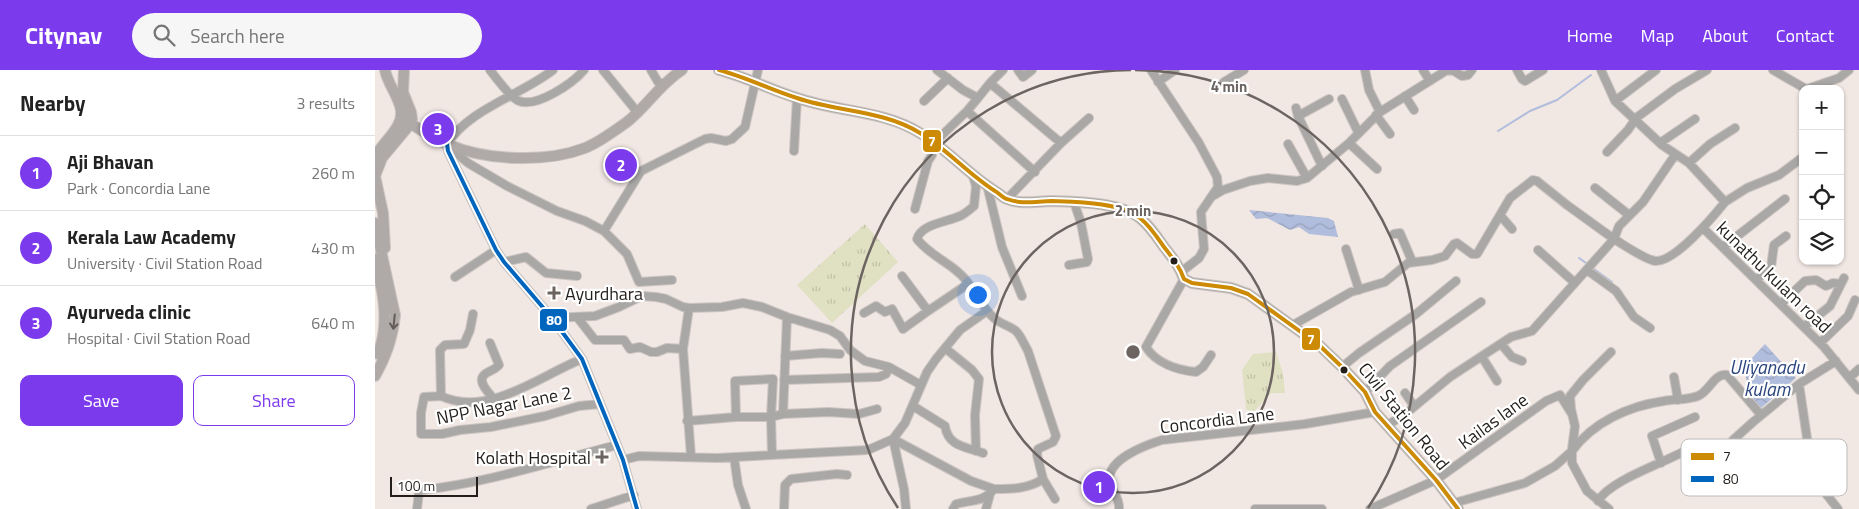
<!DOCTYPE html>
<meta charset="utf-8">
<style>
:root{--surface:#fff;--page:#f6f6f6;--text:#222;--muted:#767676;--line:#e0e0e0;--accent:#7c3aed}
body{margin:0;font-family:"Titillium Web",sans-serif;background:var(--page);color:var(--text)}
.controls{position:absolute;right:15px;top:15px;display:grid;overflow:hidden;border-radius:10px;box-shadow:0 1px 4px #0004}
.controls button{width:45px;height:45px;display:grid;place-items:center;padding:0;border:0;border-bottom:1px solid var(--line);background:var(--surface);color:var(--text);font:25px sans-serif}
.scale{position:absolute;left:15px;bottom:12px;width:88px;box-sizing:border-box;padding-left:5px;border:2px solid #241e1b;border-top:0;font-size:14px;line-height:18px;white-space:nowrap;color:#241e1b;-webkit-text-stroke:4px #fff;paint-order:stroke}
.you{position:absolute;left:602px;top:224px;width:18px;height:18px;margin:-12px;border:4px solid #fff;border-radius:50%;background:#1a73e8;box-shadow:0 0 0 8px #1a73e833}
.badge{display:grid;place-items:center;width:32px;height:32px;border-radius:50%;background:var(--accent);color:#fff;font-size:16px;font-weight:700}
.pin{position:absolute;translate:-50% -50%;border:2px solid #fff;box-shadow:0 1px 5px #0006}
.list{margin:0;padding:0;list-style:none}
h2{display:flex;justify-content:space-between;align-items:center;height:65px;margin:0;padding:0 20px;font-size:21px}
h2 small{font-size:16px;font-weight:400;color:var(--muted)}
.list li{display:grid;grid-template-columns:32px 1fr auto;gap:15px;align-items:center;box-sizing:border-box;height:75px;padding:0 20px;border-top:1px solid var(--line)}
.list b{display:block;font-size:19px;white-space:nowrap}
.list p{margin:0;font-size:16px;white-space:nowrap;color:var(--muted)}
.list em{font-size:16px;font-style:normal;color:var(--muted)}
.actions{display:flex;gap:10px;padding:15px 20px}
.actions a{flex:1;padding:11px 0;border:1px solid var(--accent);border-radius:10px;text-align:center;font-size:18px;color:var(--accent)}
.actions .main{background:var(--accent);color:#fff}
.icon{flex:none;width:28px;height:28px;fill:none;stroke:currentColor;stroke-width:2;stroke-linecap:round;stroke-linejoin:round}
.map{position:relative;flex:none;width:1484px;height:439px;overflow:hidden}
header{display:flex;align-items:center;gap:30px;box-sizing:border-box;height:70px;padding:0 25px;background:var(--accent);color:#fff}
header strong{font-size:24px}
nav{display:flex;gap:28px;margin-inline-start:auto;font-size:18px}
.search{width:350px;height:45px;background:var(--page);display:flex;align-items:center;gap:12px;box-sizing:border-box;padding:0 18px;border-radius:28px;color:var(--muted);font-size:19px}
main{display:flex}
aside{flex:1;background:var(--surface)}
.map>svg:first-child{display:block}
.park{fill:url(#park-tufts)}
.water{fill:url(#water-waves)}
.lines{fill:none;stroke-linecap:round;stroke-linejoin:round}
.stream{stroke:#b1bddc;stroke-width:2}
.minor-casing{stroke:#cbc4c0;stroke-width:10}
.major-casing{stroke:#cbc4c0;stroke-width:12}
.minor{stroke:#aaa8a6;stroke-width:8}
.major{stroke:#afaaa7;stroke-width:10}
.bus-1-casing{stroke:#fff;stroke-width:8}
.bus-2-casing{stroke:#fff;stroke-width:8}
.bus-1{stroke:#cd8b05;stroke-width:4}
.bus-2{stroke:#0065bd;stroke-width:4}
.oneway{stroke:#635d5a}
.ring{fill:none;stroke:#6c6461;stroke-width:2.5}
.bus-dot{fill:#241e1b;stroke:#fff;stroke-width:2}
.poi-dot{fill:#6c6461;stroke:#fff;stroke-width:2}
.labels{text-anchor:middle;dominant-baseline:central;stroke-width:4.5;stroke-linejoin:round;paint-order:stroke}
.street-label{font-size:18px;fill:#241e1b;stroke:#fff}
.poi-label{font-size:18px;fill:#241e1b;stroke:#fff;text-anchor:start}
.water-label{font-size:19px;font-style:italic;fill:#2c467f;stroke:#fff}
.key{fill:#fff;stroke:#bdbcbb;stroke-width:1}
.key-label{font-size:14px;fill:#241e1b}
.centre{fill:#6c6461;stroke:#fff;stroke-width:2.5}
.ring-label{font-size:15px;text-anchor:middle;font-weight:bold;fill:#6c6461;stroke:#fff;stroke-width:4.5;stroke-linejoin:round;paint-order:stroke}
.line-badge{stroke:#fff;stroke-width:2}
.badge-label{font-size:14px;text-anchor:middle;font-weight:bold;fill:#fff}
</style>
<header>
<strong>Citynav</strong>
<div class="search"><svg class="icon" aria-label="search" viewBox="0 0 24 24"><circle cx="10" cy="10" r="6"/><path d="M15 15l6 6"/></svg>Search here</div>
<nav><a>Home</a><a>Map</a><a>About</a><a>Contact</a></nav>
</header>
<main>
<aside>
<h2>Nearby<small>3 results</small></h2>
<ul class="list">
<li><span class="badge">1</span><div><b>Aji Bhavan</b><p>Park · Concordia Lane</p></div><em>260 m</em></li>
<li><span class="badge">2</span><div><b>Kerala Law Academy</b><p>University · Civil Station Road</p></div><em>430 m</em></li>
<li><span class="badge">3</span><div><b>Ayurveda clinic</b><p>Hospital · Civil Station Road</p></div><em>640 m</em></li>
</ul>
<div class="actions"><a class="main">Save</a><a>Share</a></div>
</aside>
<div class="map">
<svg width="1484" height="439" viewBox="0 0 1484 439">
<defs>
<pattern id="park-tufts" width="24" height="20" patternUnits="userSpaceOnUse" patternTransform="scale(1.25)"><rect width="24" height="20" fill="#e0e0c3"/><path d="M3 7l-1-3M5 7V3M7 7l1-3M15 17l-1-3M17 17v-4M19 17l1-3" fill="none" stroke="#c0c0a7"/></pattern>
<pattern id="water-waves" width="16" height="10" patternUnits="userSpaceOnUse" patternTransform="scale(1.25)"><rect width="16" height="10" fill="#b1bddc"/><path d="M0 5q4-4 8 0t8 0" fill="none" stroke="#98a2bc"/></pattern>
</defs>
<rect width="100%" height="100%" fill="#f1e7e3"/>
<!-- park -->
<path class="park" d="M490 154 523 192 457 253 422 215Z
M901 282 908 303 910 323H896L878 343 871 339 867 300 878 284Z"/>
<!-- water -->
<path class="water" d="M874 140 953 148 959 151 963 167 934 164 924 157 915 160 892 148 881 149Z
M1390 274 1421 308 1386 338 1374 326 1371 307 1375 290Z"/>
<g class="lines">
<!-- stream -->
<path class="stream" d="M1123 61 1155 41 1182 30 1216 5
M1204 188 1211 193
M1219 199 1237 212V214
M1243 220 1246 221 1249 227"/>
<!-- minor casing -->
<g class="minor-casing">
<path id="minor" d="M115 0C121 8 136 28 144 31 162 38 198 13 209 0
M228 0 263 43
M276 0 283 12 289 14
M643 0 648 7 657 0
M776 0 824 73 842 107 843 117 826 142 829 179 824 188 806 202
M990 0 994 20 1005 42
M1048 0 1055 11
M1142 0 1147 9 1150 11 1168 0
M1226 0 1240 31 1287 75 1314 93 1350 132 1372 118 1404 105 1428 87
M1398 0 1431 19
M783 12 800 0
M849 12 869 0
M615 13 628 0
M1432 19 1464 8 1474 0
M1030 26 1039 40
M603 28 615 13 686 73
M967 29 983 62
M549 31 573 8
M1240 31 1281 0
M921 38 923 46 947 96
M592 41 660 102
M1001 45 1015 64
M923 46 954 29
M974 73 1002 99
M1285 73 1320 49
M72 74 73 81 121 180 129 192 177 248 207 289 248 390 262 439
M72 74C94 39 146 25 178 0
M913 74 932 108
M73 76 93 93 132 116 182 141 210 151 229 161 252 184 264 212 297 210
M419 81 422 28
M1232 82 1253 60 1261 48 1300 19 1332 0
M1314 93 1335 74 1360 58
M612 115 627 177 647 226
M1220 118 1254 145
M836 127 848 120 875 111 893 108 922 111 932 108 974 73 1005 42 1072 0 1079 1 1087 6 1093 5 1097 0
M632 129 686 73 714 48
M540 139 553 91 557 85 559 73 592 41 603 28 588 20 562 0
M1125 145 1137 159
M1328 158 1449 277 1484 320
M229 161 266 101 330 69 336 68 351 71 357 69 370 57 383 0
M1019 164 1025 163 1037 191
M1348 177 1410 129
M971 179 984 220
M1163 180 1200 213
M129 192 151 187 171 203 202 206
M694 195 712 192 713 189 706 153 699 132
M1212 200 1241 221 1259 247 1275 258
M527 206 553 241
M80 207 121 180
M809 209 771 277C781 293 802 300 821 302L828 297 836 285
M1381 210 1396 197 1399 175 1411 166
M1406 234 1430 211 1441 210 1451 216 1458 213 1466 214
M314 238 308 279 316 386
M489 243 501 236 510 242 517 239 528 259 553 241 593 214
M202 247 220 270H249L255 279 265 277 276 282H282L292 278 308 279
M177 248 220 246 244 237 267 226 281 227 291 229 308 237 314 238 347 237 368 233 387 237 412 247 455 260 465 266 475 280 490 291 514 297 546 315
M918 255 976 222 1010 212 1033 193 1057 190 1070 186 1079 174 1082 173 1097 184H1102L1135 128 1158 110 1162 111 1192 135 1239 169 1244 156 1268 132 1300 85
M1429 257 1455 236 1469 208
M115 273 124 295C120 300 113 301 109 305 102 312 114 323 118 328
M1445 273 1473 246 1480 230
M1126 274 1137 287 1147 291
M570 278 597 300 604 309 600 345 601 381
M410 286 447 283 465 284
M1107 287 1122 311
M967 297 984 283 1041 244 1081 211
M1299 307 1303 330
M1474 308 1484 299
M409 310 504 307 511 304 514 297
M1424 314 1436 395 1448 420 1463 439
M990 322 1015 296 1106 232
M1030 323 1039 336
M66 326 49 327 46 343V364H67L85 360 116 357 170 346 204 336 225 334
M66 326C113 348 164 306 207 289
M66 326 65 280 70 275 89 274 95 260 98 244
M538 336 570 356C573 377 592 377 608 383
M408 344 412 247
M361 347 360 311 398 309 396 347 397 384
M312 351 361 347H396L408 344 453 342 484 344 502 339
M1012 355 1028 346 1075 307 1136 267 1157 261 1239 169C1249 175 1269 189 1280 191 1299 193 1338 147 1350 132
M518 369 596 411 619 419
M518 369 529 419 531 439
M1197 379 1200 356 1196 339 1195 326 1208 310 1236 282
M1197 381C1218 352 1254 336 1289 331 1300 329 1313 330 1323 326 1335 321 1339 303 1352 305L1386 345
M359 387 363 415 371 439
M248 390 264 386 342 388 493 380 518 369 530 353 552 302 561 289 585 260 612 241
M1286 393 1277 366 1320 347
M668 409 680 429
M1223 431C1236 409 1293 392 1317 377L1337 394 1344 393 1358 370 1378 352 1424 314 1461 291
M1079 433 1150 413 1180 396 1197 381V393L1212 421 1234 439
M42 439 44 422 47 420C113 413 178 391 242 375
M216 439 259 425
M409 439 410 415 416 409 462 404 472 405
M578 439 581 434C596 430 609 432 619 419 637 419 653 419 668 409L662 385 663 379 678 372 681 366 653 281C649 274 646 266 641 261 635 256 626 254 620 249 607 238 601 222 590 209 577 193 556 187 542 169 546 154 572 152 585 146 590 144 594 140 599 136L601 116 598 106
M611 439 615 424
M744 439C745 429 738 422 735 413 729 390 771 375 787 370L930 354 1000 342
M880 439H947
M995 439 1061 410 1171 331 1185 325 1197 344"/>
</g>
<!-- major casing -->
<g class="major-casing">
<path id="major" d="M344 0C371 7 396 20 422 28 462 42 508 40 545 63 572 79 593 104 620 121 624 123 628 128 632 129 647 135 662 131 677 131 703 132 744 132 765 148 775 156 782 167 789 177 797 187 805 197 809 209L817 213 856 218 873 224 944 275 967 297 990 322 1000 342 1061 410 1083 439
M26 48C41 56 56 68 72 74 111 91 171 93 210 78 225 72 239 61 252 52 272 36 285 14 307 0
M0 87C6 75 17 67 23 55 34 37 13 18 10 0
M0 106 7 88 32 58 37 49 36 42 28 22 29 0
M0 106 8 143 10 178
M0 153 20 245C18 266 11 287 0 306
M0 189C8 221 15 252 3 284"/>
</g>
<!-- minor -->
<use href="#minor" class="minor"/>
<!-- major -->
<use href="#major" class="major"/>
<!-- bus-1 casing -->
<g class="bus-1-casing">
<path id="bus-1" d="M344 0C371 7 396 20 422 28 462 42 508 40 545 63 572 79 593 104 620 121 624 123 628 128 632 129 647 135 662 131 677 131 703 132 744 132 765 148 775 156 782 167 789 177 797 187 805 197 809 209L817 213 856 218 873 224 944 275 967 297 990 322 1000 342 1061 410 1083 439"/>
</g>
<!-- bus-2 casing -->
<g class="bus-2-casing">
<path id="bus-2" d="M72 74 73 81 121 180 129 192 177 248 207 289 248 390 262 439"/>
</g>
<!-- bus-1 -->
<use href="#bus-1" class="bus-1"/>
<!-- bus-2 -->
<use href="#bus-2" class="bus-2"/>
</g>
<!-- one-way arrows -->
<defs><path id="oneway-shaft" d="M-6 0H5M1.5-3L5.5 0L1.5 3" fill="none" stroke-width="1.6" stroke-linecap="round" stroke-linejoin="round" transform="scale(1.25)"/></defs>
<use class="oneway" href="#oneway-shaft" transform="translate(19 252) rotate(96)"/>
<!-- distance rings -->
<g class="ring">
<circle cx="758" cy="282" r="141"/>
<path d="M523 438A282 282 0 0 1 756 0M760 0A282 282 0 0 1 993 438"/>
</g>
<!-- markers -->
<g class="bus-dot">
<circle cx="799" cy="191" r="4.5"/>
<circle cx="969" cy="300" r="4.5"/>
</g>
<g class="poi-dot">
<path d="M176.5 215.5h5v5h5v5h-5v5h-5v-5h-5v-5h5z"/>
<path d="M224.5 379.5h5v5h5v5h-5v5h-5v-5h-5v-5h5z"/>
</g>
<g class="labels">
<!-- street labels -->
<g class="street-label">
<text transform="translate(1399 207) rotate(44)">kunathu kulam road</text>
<text transform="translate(129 335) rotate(-11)">NPP Nagar Lane 2</text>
<text transform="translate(1029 346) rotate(51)">Civil Station Road</text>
<text transform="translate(842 350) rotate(-7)">Concordia Lane</text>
<text transform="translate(1118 351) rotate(-36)">Kailas lane</text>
</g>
<!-- poi labels -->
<g class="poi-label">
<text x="190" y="223">Ayurdhara</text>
<text x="216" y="387" text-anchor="end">Kolath Hospital</text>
</g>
<!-- water labels -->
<g class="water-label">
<text x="1392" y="296">Uliyanadu<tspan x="1392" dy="22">kulam</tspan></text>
</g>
</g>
<!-- legend -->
<rect x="1306" y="369" width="166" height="57" rx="8" class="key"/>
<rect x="1316" y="383" width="23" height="7" fill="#cd8b05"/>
<rect x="1316" y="406" width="23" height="6" fill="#0065bd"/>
<g class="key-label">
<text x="1348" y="391">7</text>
<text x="1348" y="414">80</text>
</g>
<circle cx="758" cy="282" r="8" class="centre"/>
<g class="ring-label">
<text x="854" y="22">4 min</text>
<text x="758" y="146">2 min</text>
</g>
<g class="line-badge">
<rect x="547" y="59" width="20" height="24" rx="5" fill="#cd8b05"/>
<rect x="164" y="238" width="29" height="24" rx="5" fill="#0065bd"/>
<rect x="926" y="257" width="20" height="24" rx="5" fill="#cd8b05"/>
</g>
<g class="badge-label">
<text x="557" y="76">7</text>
<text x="179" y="255">80</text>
<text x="936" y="274">7</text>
</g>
</svg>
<div class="controls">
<button>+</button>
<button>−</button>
<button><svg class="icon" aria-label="locate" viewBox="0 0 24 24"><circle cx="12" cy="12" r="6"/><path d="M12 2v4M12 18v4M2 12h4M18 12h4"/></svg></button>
<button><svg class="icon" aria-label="layers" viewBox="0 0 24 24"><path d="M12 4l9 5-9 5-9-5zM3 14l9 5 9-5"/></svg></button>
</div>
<div class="scale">100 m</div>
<div class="you"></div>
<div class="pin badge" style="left:724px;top:417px">1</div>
<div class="pin badge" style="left:246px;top:95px">2</div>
<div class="pin badge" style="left:63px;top:59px">3</div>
</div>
</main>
